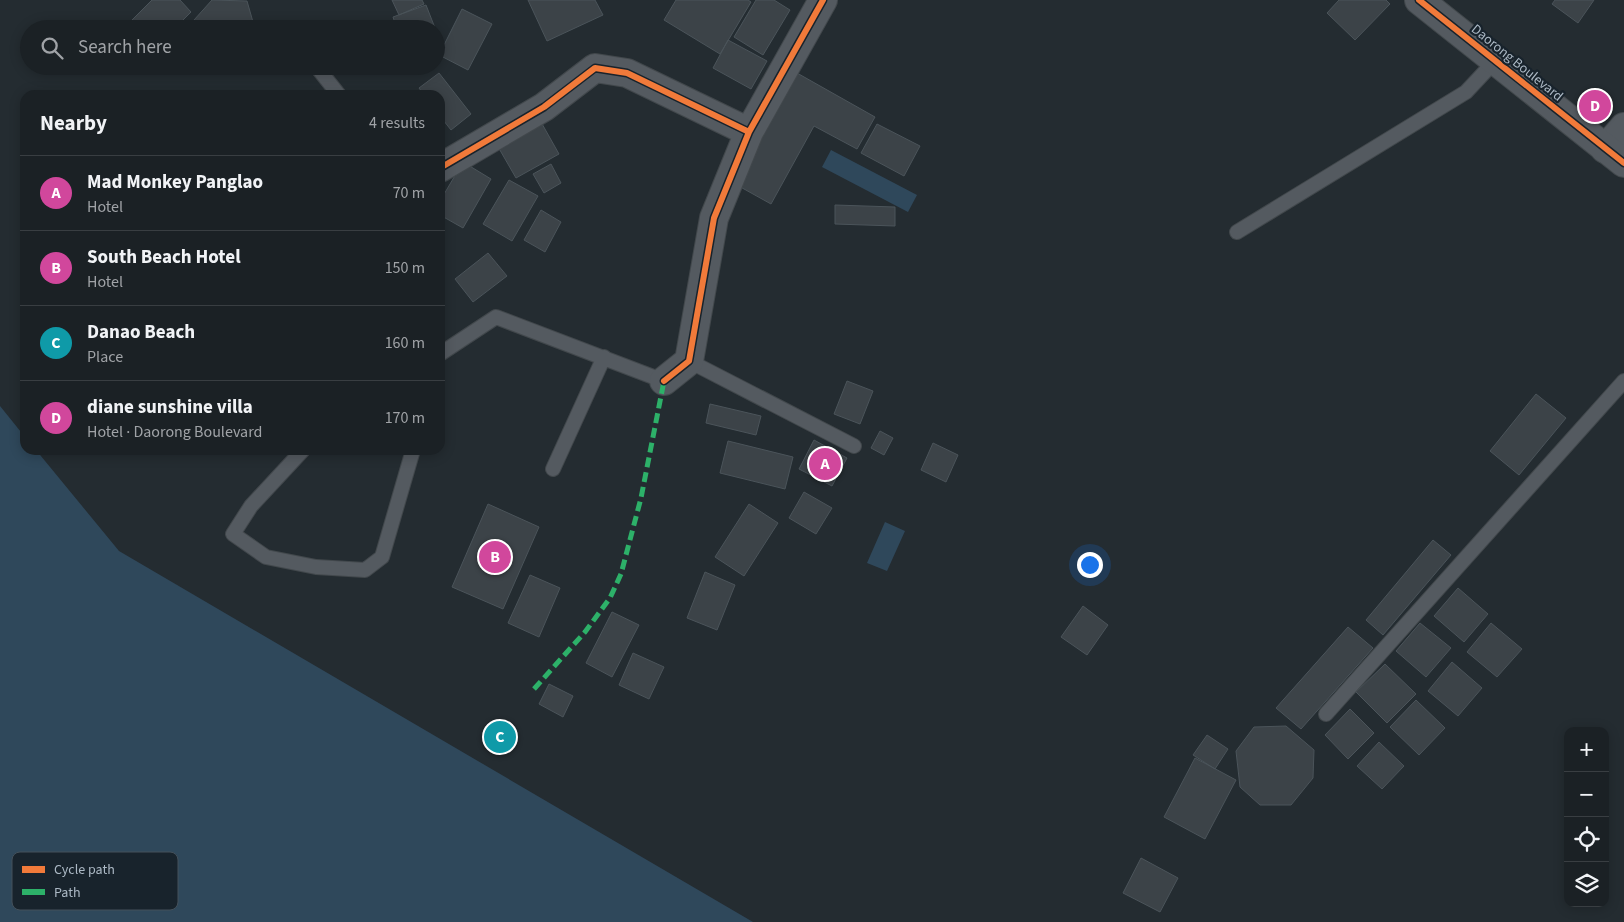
<!DOCTYPE html>
<meta charset="utf-8">
<style>
:root{--surface:#1b2125;--page:#282e32;--text:#f1f3f6;--muted:#a0a3a7;--line:#393e42;--accent:#8c9099}
body{margin:0;font-family:"Source Sans 3",sans-serif;background:var(--page);color:var(--text)}
.controls{position:absolute;right:15px;bottom:15px;display:grid;overflow:hidden;border-radius:10px;box-shadow:0 2px 12px #0003}
.controls button{width:45px;height:45px;display:grid;place-items:center;padding:0;border:0;border-bottom:1px solid var(--line);background:var(--surface);color:var(--text);font:25px sans-serif}
.you{position:absolute;left:1089px;top:564px;width:18px;height:18px;margin:-12px;border:4px solid #fff;border-radius:50%;background:#1a73e8;box-shadow:0 0 0 8px #1a73e833}
.badge{display:grid;place-items:center;width:32px;height:32px;border-radius:50%;background:var(--accent);color:#fff;font-size:16px;font-weight:700}
.pin{position:absolute;translate:-50% -50%;border:2px solid #fff;box-shadow:0 1px 5px #0006}
.list{margin:0;padding:0;list-style:none}
h2{display:flex;justify-content:space-between;align-items:center;height:65px;margin:0;padding:0 20px;font-size:21px}
h2 small{font-size:16px;font-weight:400;color:var(--muted)}
.list li{display:grid;grid-template-columns:32px 1fr auto;gap:15px;align-items:center;box-sizing:border-box;height:75px;padding:0 20px;border-top:1px solid var(--line)}
.list b{display:block;font-size:19px;white-space:nowrap}
.list p{margin:0;font-size:16px;white-space:nowrap;color:var(--muted)}
.list em{font-size:16px;font-style:normal;color:var(--muted)}
.icon{flex:none;width:28px;height:28px;fill:none;stroke:currentColor;stroke-width:2;stroke-linecap:round;stroke-linejoin:round}
.map{position:relative;flex:none;width:1624px;height:922px;overflow:hidden}
.search{position:absolute;background:var(--surface);box-shadow:0 2px 12px #0003;left:20px;top:20px;width:425px;height:55px;display:flex;align-items:center;gap:12px;box-sizing:border-box;padding:0 18px;border-radius:28px;color:var(--muted);font-size:19px}
.panel{position:absolute;background:var(--surface);box-shadow:0 2px 12px #0003;left:20px;top:90px;width:425px;height:365px;border-radius:15px}
.map>svg:first-child{display:block}
.water{fill:#2f485b}
.building{fill:#3c4348;stroke:#4b545a}
.lines{fill:none;stroke-linecap:round;stroke-linejoin:round}
.service-casing{stroke:#42484c;stroke-width:16}
.minor-casing{stroke:#42484c;stroke-width:30}
.tertiary-casing{stroke:#42484c;stroke-width:30}
.service{stroke:#545a60;stroke-width:14}
.minor{stroke:#545a60;stroke-width:28}
.tertiary{stroke:#545a60;stroke-width:28}
.quiet{stroke:#2db169;stroke-width:5;stroke-dasharray:10 5;stroke-linecap:butt}
.cycleway-casing{stroke:#18232c;stroke-width:9}
.cycleway{stroke:#f17a3a;stroke-width:6}
.labels{text-anchor:middle;dominant-baseline:central;stroke-width:4.5;stroke-linejoin:round;paint-order:stroke}
.street-label{font-size:14px;fill:#acb9c5;stroke:#18232c}
.key{fill:#18232c;stroke:#44505a;stroke-width:1}
.key-label{font-size:14px;fill:#acb9c5}
</style>
<div class="map">
<svg width="1624" height="922" viewBox="0 0 1624 922">
<rect width="100%" height="100%" fill="#242c31"/>
<!-- water -->
<path class="water" d="M831 150 917 195 908 212 822 167Z
M0 406 25 437V450H36L119 551 753 922H0Z
M885 522 905 531 887 571 867 563Z"/>
<!-- building -->
<path class="building" d="M152 0H180L191 12 174 29H130L127 25Z
M212 0 247 1 255 29H196L194 20Z
M392 0H422L424 4 399 15Z
M528 0H595L603 15 547 41Z
M676 0H748L751 2 720 54 664 20Z
M756 0H774L790 10 763 55 734 37Z
M1339 0H1386L1390 4 1355 40 1327 13Z
M1555 0H1594L1578 23 1552 4Z
M426 5 435 28 397 29 393 17Z
M462 9 492 24 468 70 439 55Z
M728 40 767 61 751 89 713 68Z
M439 73 471 114 451 130 440 116V95H424L419 88Z
M797 73 875 117 857 149 814 126 771 204 735 184Z
M541 122 559 154 516 178 497 145Z
M877 124 920 146 904 176 861 153Z
M463 162 491 179 463 228 440 215V201Z
M551 164 561 183 544 193 533 174Z
M509 180 538 196 512 241 483 224Z
M835 205 895 207V226L835 224Z
M541 210 561 222 545 252 524 240Z
M488 253 507 276 473 302 455 279Z
M847 381 873 391 860 424 834 414Z
M1536 394 1566 418 1519 475 1490 451Z
M710 404 761 416 756 435 706 423Z
M880 431 893 438 884 455 871 448Z
M814 440 847 458 832 486 799 469Z
M728 441 793 457 785 489 720 473Z
M933 443 958 455 946 482 921 470Z
M804 492 832 508 816 534 789 518Z
M488 504 539 527 503 609 452 587Z
M749 504 778 523 744 576 715 557Z
M1433 540 1451 555 1383 635 1366 620Z
M705 572 735 585 717 630 687 618Z
M530 575 560 588 539 637 508 623Z
M1458 588 1488 614 1464 642 1434 616Z
M1083 606 1108 625 1087 655 1061 637Z
M612 612 639 625 612 677 586 663Z
M1420 623 1451 648 1426 677 1396 651Z
M1491 623 1522 649 1497 677 1467 652Z
M1348 627 1373 648 1301 729 1276 708Z
M633 653 664 667 649 699 619 685Z
M1452 662 1482 688 1458 716 1428 691Z
M1385 664 1416 694 1387 723 1356 692Z
M549 684 573 696 563 717 539 704Z
M1416 700 1445 728 1419 755 1390 727Z
M1350 709 1374 733 1348 759 1325 735Z
M1286 726 1314 750 1313 778 1291 805H1260L1240 787 1236 751 1254 727Z
M1207 735 1228 749 1215 769 1193 755Z
M1379 742 1404 766 1382 789 1357 766Z
M1195 758 1236 780 1205 839 1164 817Z
M1141 858 1178 878 1160 912 1123 893Z"/>
<g class="lines">
<!-- service casing -->
<g class="service-casing">
<path id="service" d="M316 66 339 95
M1237 232 1466 92 1495 61
M440 354 496 317 664 381
M689 361 854 446
M303 450 251 506 233 534 266 557 316 567 365 570 382 557 413 450
M553 469 604 357
M1326 714 1624 381"/>
</g>
<!-- minor casing -->
<g class="minor-casing">
<path id="minor" d="M1605 149 1624 127
M440 168 544 107 595 68 627 73 749 132
M664 381 689 361 714 218 749 132 823 0"/>
</g>
<!-- tertiary casing -->
<g class="tertiary-casing">
<path id="tertiary" d="M1419 0 1624 163"/>
</g>
<!-- service -->
<use href="#service" class="service"/>
<!-- minor -->
<use href="#minor" class="minor"/>
<!-- tertiary -->
<use href="#tertiary" class="tertiary"/>
<!-- quiet -->
<path class="quiet" d="M534 689 585 632 610 598 621 574 641 498 664 381"/>
<!-- cycleway casing -->
<g class="cycleway-casing">
<path id="cycleway" d="M1419 0 1624 163
M440 168 544 107 595 68 627 73 749 132
M664 381 689 361 714 218 749 132 823 0"/>
</g>
<!-- cycleway -->
<use href="#cycleway" class="cycleway"/>
</g>
<g class="labels">
<!-- street labels -->
<g class="street-label">
<text transform="translate(1517 63) rotate(39)">Daorong Boulevard</text>
</g>
</g>
<!-- legend -->
<rect x="12" y="852" width="166" height="58" rx="8" class="key"/>
<rect x="22" y="866" width="23" height="7" fill="#f17a3a"/>
<rect x="22" y="889" width="23" height="6" fill="#2db169"/>
<g class="key-label">
<text x="54" y="874">Cycle path</text>
<text x="54" y="897">Path</text>
</g>
</svg>
<div class="controls">
<button>+</button>
<button>−</button>
<button><svg class="icon" aria-label="locate" viewBox="0 0 24 24"><circle cx="12" cy="12" r="6"/><path d="M12 2v4M12 18v4M2 12h4M18 12h4"/></svg></button>
<button><svg class="icon" aria-label="layers" viewBox="0 0 24 24"><path d="M12 4l9 5-9 5-9-5zM3 14l9 5 9-5"/></svg></button>
</div>
<div class="you"></div>
<div class="pin badge" style="left:825px;top:464px;background:#d1479c">A</div>
<div class="pin badge" style="left:495px;top:557px;background:#d1479c">B</div>
<div class="pin badge" style="left:500px;top:737px;background:#0f9aa8">C</div>
<div class="pin badge" style="left:1595px;top:106px;background:#d1479c">D</div>
<div class="search"><svg class="icon" aria-label="search" viewBox="0 0 24 24"><circle cx="10" cy="10" r="6"/><path d="M15 15l6 6"/></svg>Search here</div>
<section class="panel">
<h2>Nearby<small>4 results</small></h2>
<ul class="list">
<li><span class="badge" style="background:#d1479c">A</span><div><b>Mad Monkey Panglao</b><p>Hotel</p></div><em>70 m</em></li>
<li><span class="badge" style="background:#d1479c">B</span><div><b>South Beach Hotel</b><p>Hotel</p></div><em>150 m</em></li>
<li><span class="badge" style="background:#0f9aa8">C</span><div><b>Danao Beach</b><p>Place</p></div><em>160 m</em></li>
<li><span class="badge" style="background:#d1479c">D</span><div><b>diane sunshine villa</b><p>Hotel · Daorong Boulevard</p></div><em>170 m</em></li>
</ul>
</section>
</div>
